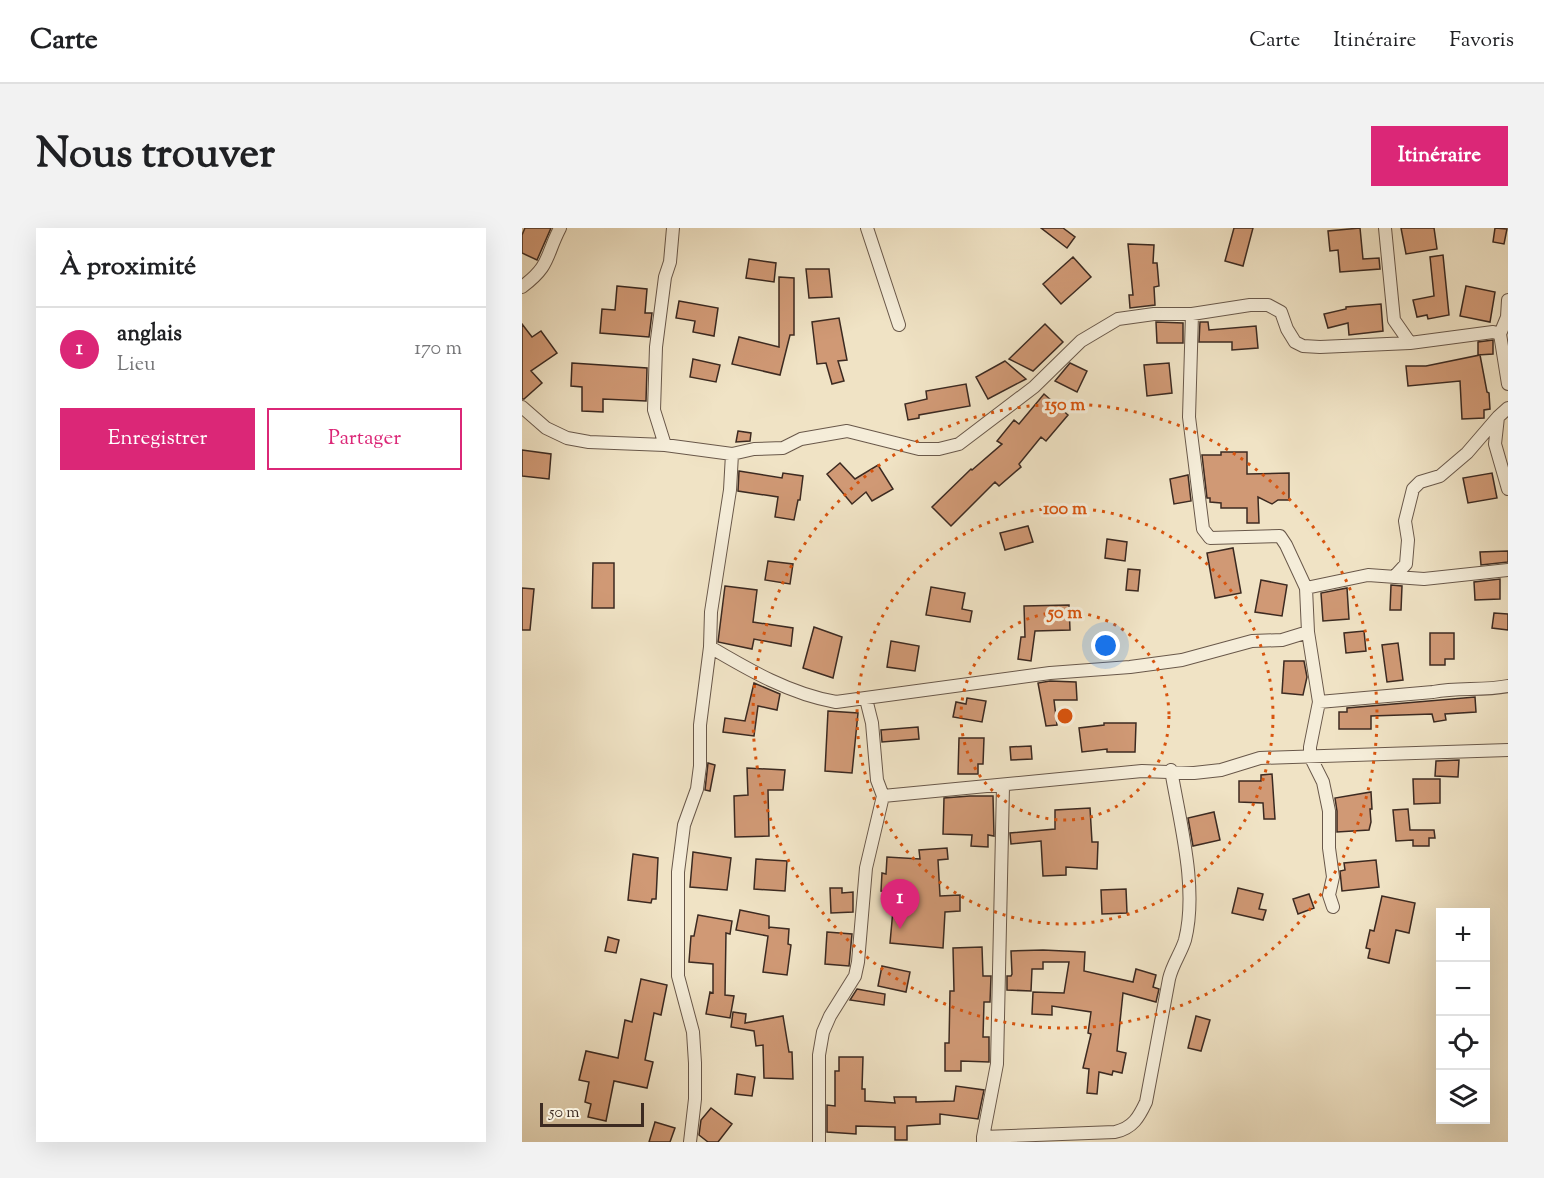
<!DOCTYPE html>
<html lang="fr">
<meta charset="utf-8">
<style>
:root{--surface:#fff;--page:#f2f2f2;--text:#202124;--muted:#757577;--line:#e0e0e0;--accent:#db2777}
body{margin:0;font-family:"Sorts Mill Goudy",serif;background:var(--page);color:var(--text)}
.controls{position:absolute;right:18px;bottom:18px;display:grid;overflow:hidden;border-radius:0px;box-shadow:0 6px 24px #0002}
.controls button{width:54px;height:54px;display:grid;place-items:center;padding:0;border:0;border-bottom:2px solid var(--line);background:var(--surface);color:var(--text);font:30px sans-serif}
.scale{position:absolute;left:18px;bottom:15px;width:104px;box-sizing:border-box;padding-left:6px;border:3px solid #3c2a21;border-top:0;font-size:16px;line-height:21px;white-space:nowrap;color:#3c2a21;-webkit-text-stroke:4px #f5edd9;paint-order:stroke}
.you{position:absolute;left:584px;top:418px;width:21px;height:21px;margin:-15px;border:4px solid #fff;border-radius:50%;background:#1a73e8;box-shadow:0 0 0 9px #1a73e833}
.badge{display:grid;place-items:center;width:39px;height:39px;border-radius:50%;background:var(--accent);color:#fff;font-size:20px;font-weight:700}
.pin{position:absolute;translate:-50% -50px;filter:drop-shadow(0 2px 3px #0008)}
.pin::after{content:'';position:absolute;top:32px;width:21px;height:18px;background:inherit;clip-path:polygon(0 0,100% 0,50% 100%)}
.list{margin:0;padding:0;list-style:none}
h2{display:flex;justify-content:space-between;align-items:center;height:78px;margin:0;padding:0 24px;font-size:26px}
h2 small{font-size:20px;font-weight:400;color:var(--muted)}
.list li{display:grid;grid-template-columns:39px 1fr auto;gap:18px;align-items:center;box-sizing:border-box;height:84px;padding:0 24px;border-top:2px solid var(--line)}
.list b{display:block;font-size:22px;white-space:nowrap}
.list p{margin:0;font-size:20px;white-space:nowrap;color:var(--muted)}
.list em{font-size:20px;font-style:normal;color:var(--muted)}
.actions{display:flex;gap:12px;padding:18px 24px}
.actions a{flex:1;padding:14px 0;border:2px solid var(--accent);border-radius:0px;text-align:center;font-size:21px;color:var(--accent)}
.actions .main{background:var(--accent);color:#fff}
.icon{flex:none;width:33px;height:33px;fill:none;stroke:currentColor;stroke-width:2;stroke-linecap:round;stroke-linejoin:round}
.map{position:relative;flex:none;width:986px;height:914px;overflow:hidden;border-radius:0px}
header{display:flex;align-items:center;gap:36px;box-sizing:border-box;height:84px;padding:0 30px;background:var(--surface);border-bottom:2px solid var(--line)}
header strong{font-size:28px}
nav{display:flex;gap:33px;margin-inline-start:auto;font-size:21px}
.intro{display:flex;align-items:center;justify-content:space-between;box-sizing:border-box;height:144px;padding:0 36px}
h1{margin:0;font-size:42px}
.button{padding:15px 27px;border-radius:0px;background:var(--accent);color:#fff;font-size:21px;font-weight:700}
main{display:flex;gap:36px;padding:0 36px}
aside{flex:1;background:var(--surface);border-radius:0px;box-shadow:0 6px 24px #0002}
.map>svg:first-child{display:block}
.building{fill:#d09975;stroke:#3c2a21;stroke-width:1.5}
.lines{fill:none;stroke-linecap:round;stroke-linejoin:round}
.street-casing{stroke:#69584a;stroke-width:14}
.street{stroke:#f5edd9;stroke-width:12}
.ring{fill:none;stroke:#d7540e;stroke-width:3;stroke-dasharray:3 6}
.centre{fill:#d7540e;stroke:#f5edd9;stroke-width:3}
.ring-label{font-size:18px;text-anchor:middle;font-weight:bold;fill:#d7540e;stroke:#f5edd9;stroke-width:6;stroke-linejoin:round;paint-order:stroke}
</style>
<header>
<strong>Carte</strong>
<nav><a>Carte</a><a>Itinéraire</a><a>Favoris</a></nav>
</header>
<div class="intro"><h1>Nous trouver</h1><a class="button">Itinéraire</a></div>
<main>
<aside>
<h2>À proximité<small></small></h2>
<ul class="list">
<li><span class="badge">1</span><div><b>anglais</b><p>Lieu</p></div><em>170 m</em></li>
</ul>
<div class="actions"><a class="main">Enregistrer</a><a>Partager</a></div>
</aside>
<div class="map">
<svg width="986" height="914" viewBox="0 0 986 914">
<rect width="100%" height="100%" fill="#f0e3c5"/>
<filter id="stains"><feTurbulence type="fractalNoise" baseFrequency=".00333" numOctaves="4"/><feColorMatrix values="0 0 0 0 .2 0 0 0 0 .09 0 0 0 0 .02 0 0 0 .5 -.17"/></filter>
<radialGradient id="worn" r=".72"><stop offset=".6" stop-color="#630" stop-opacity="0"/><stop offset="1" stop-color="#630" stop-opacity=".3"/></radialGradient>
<!-- building -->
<path class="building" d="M3 0H29L15 32 0 25V7Z
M519 0H541L553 9 545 20Z
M712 0H731L721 38 703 33Z
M838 0 841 31 857 30 858 41 818 44 816 22 808 23 806 3Z
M879 0H912L915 21 884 26Z
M973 0 985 1 982 16 971 14Z
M606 16 632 17 631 35H635L637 58 632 59 633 77 608 80 607 67H611Z
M921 27 927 87 906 91 905 87 895 89 891 72 912 68 908 29Z
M551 29 569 49 539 76 521 56Z
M227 31 254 35 252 54 224 50Z
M284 41H307L310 69 287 70Z
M257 49 272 50V107H268L258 147 210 136 217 109 257 119Z
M95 58 125 61 123 85H130L127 109 78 105 80 81 93 82Z
M944 58 973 64 968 94 938 88Z
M157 73 196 80 192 108 171 104 173 93 154 90Z
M859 76 861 103 827 107 826 95 806 100 802 86 824 81V79Z
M317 90 325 132 316 133 322 153 310 156 304 135 295 136 290 94Z
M634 94 661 95V115H635Z
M678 94H686L687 102 734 98 736 120 710 122V114H677Z
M0 96 10 109 19 103 35 125 9 143 20 155 2 171H0Z
M523 96 541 114 511 143 487 131Z
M971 112V126L956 127V114Z
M958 127 965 164 967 165 968 181 962 182V190L940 191 938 153 886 158 884 138H904Z
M171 131 198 137 194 154 168 149Z
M483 133 504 151 466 171 454 149Z
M50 135 125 140 124 173 81 171V184L60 183V159L49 158Z
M548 135 565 143 555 164 533 153Z
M647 135 650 165 625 168 622 137Z
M444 156 448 178 397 187V190L386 192 383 176 405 171 404 163Z
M522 166 546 187 524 213 519 209 497 236 499 239 477 258 473 254 429 298 410 279 449 241 450 242 480 216 475 213 492 192 497 196Z
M216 203 229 205 228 213 214 214Z
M0 222 29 226 27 251 0 248Z
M699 224H725V246L767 245V272H756L750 276 736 269 737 295H725V280H699V275L688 274V270H685L680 227H699Z
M318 235 333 251 356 237 371 261 350 273 344 264 330 276 305 246Z
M217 243 260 250 261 245 281 248 278 272H276L272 292 253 289 256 269 216 263Z
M970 245 975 270 946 275 941 250Z
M666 247 669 273 652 276 648 251Z
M506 298 511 314 483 322 478 305Z
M585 311 605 314 603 333 583 330Z
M711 320 719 365 693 370 685 325Z
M986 323V334L959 337 958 324Z
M246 333 271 336 268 356 243 352Z
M71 335H92V380H70Z
M606 341 618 342 616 363 604 362Z
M978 351V371L953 372 952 354Z
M739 352 765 357 760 388 733 384Z
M869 357 880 358 879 382H868Z
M203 358 235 362 231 394 271 400 269 418 232 411 230 421 196 414Z
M409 359 443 365 440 381 450 383 448 394 404 387Z
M0 360 12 361 8 402H0Z
M825 360 827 391 801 393 799 365Z
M547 377 548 402 513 403 509 433 496 431 499 409H503L502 378Z
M972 385 986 386V402L970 400Z
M292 399 320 409 311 450 281 440Z
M842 403 844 423 824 425 822 405Z
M908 405H932V431H923V437H908Z
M369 413 397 418 393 443 365 439Z
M876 415 881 452 865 454 860 417Z
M762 433H782L785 449 781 467 760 465Z
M528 453 554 454 555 472H532L535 497 524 498 516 455Z
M232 455 258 466 255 482 236 478 232 508 201 504 203 490 223 493Z
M953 469 954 484 923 486 924 492 912 494 910 486 849 488V501H817V484H825V480Z
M445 470 464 473 460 494 431 489 434 474 444 476Z
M306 483 336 485 330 545 303 543Z
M582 495H614L613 524H585V521L560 524 557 500 582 497Z
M396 499 397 511 360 514 359 502Z
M437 510H462L461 536H456V546H436Z
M509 518 510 531 489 532 488 519Z
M937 532 936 549 913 548 914 533Z
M186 535 193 537 188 563 183 562Z
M225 540 263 542 261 562H246L247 608 213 609 212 568 226 567Z
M750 546 753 591H742L741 575 717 574V553H739V547Z
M891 551H918V575L892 576Z
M849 564 850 581H848L849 594 847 602 815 604V583L813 570Z
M448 568H471L472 608 466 607V619L449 618 450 607 421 606 422 570Z
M568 580 570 614H576L575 641 544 639V647L521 648 519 613 489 616 488 605 533 601V582Z
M886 581 888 602H912L913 610H907V618H891V612L874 613 871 582Z
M692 584 698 612 671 618 666 590Z
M425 620 426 631 416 632 418 668 438 667V683L423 684 421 720 368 715 371 682H366V664L359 663 360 645 364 646 365 629 398 631 397 622Z
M171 624 209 630 205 662 168 659Z
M111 626 136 630 134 671H130L129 675 106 672Z
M234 631 265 633 263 663 232 661Z
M854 632 857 659 820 663 818 643 823 642 822 635Z
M308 660H320V665L331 664V684L309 685Z
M716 660 741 666 737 681 744 682 741 692 710 685Z
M604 661 605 685 580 686 579 662Z
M787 666 792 680 776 686 771 671Z
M860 668 893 675 887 705 874 702 867 735 846 730 848 721 844 720 848 702 852 703Z
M218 682 247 688V701V699L267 701 266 716 269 717 265 747 241 744 246 708 214 702Z
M176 687 210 693 208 706 204 705 203 767 212 768 208 790 184 786 188 764 191 765V736L167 734 169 708H172Z
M305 704 330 706 327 738 303 736Z
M86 709 97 712 94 725 83 723Z
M460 719 461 748H469L468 774H462L461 809H467V834L439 833V843H423V815H427L428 763H432L431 720Z
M521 722 563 724 562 743 611 754 614 741 634 747 631 759 637 761 634 774 601 765 595 823 604 825 600 845 591 843 590 847 577 844 575 866 565 865 567 841 561 840 569 806 566 805 569 784 530 778V787L510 786 511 764 542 765 547 734H521V741H510L509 763 485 762V748H489L490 746 489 723Z
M360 738 388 744 384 764 356 758Z
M119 751 145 757 139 787 132 785 123 832 131 834 125 860 92 853 84 893 66 889 69 876 63 874 67 854 57 852 64 823 96 830 103 792 110 794Z
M335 761 363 766 362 777 328 772Z
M211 784 224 786 223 795 261 788 267 824H270L271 851 242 850 241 817 234 818 232 803 209 799Z
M674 788 688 792 679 823 666 820Z
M317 829H341L340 861H343V873L373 875 372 869H394V874L432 873 434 858 462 862 456 891 418 886V896L385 898V912H373V899L334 898V906L305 904V877L313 878V843H317Z
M215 846 233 849 230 868 213 866Z
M189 880 210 896 196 914H186L177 907 179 892Z
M133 894 153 900 148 914H127Z"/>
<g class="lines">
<!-- street casing -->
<g class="street-casing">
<path id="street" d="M345 0 377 97
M863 0 872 92 888 115
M0 59C29 37 23 29 38 0
M670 86 667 189 681 301 688 310 758 308 764 317 784 360 786 404 797 474 788 519V528L801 554 807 583V620L811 649 807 667 811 679
M978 106 985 89 986 72
M0 179 24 200 45 210 67 214 143 217 210 226 232 221 261 220 279 211 325 203 397 221H417L437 216 512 159 559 113 596 91 632 86H670L728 77H746L759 84 765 101 773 114 781 118 798 119 888 115 971 104 978 106 986 156
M986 180 976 189 973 216 986 261
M143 217 132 182 134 119 143 49 148 34 151 0
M872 349 884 336 886 312 883 293 891 261 898 254 918 248 945 225 976 189
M784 360 846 347 902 351 986 342
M188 419C227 442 268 466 314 474L528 445 608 439 660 432 730 413 760 412 786 404
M797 474 911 464C936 459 961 463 986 458
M361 568 620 543 672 545 699 542 738 530 986 522
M461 909 475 836 481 558
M168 914 173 871V835L171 804 156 748V644L162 597 175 561 178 538V497L188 419 189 384 208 262 210 226
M297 914V827L301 804 308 788 333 748 336 734 344 640 361 568 355 552 350 495 344 471
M461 914V909L593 904C611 900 617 889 624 874L647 751C650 737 659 725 663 712 676 660 658 595 649 542"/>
</g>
<!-- street -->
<use href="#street" class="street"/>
</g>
<!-- distance rings -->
<g class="ring">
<circle cx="543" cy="488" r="104"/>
<circle cx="543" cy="488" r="208"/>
<circle cx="543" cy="488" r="312"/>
</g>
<circle cx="543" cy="488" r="9" class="centre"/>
<g class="ring-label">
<text x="543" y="182">150 m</text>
<text x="543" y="286">100 m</text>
<text x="543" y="390">50 m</text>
</g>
<rect width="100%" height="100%" filter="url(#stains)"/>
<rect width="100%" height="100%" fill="url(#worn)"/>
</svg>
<div class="controls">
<button>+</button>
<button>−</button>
<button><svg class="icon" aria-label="locate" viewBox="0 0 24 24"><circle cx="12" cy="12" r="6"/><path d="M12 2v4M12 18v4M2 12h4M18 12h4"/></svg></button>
<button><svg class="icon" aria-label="layers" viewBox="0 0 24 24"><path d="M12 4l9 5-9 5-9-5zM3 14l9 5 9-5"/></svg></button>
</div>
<div class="scale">50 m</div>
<div class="you"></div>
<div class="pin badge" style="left:378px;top:701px">1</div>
</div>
</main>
